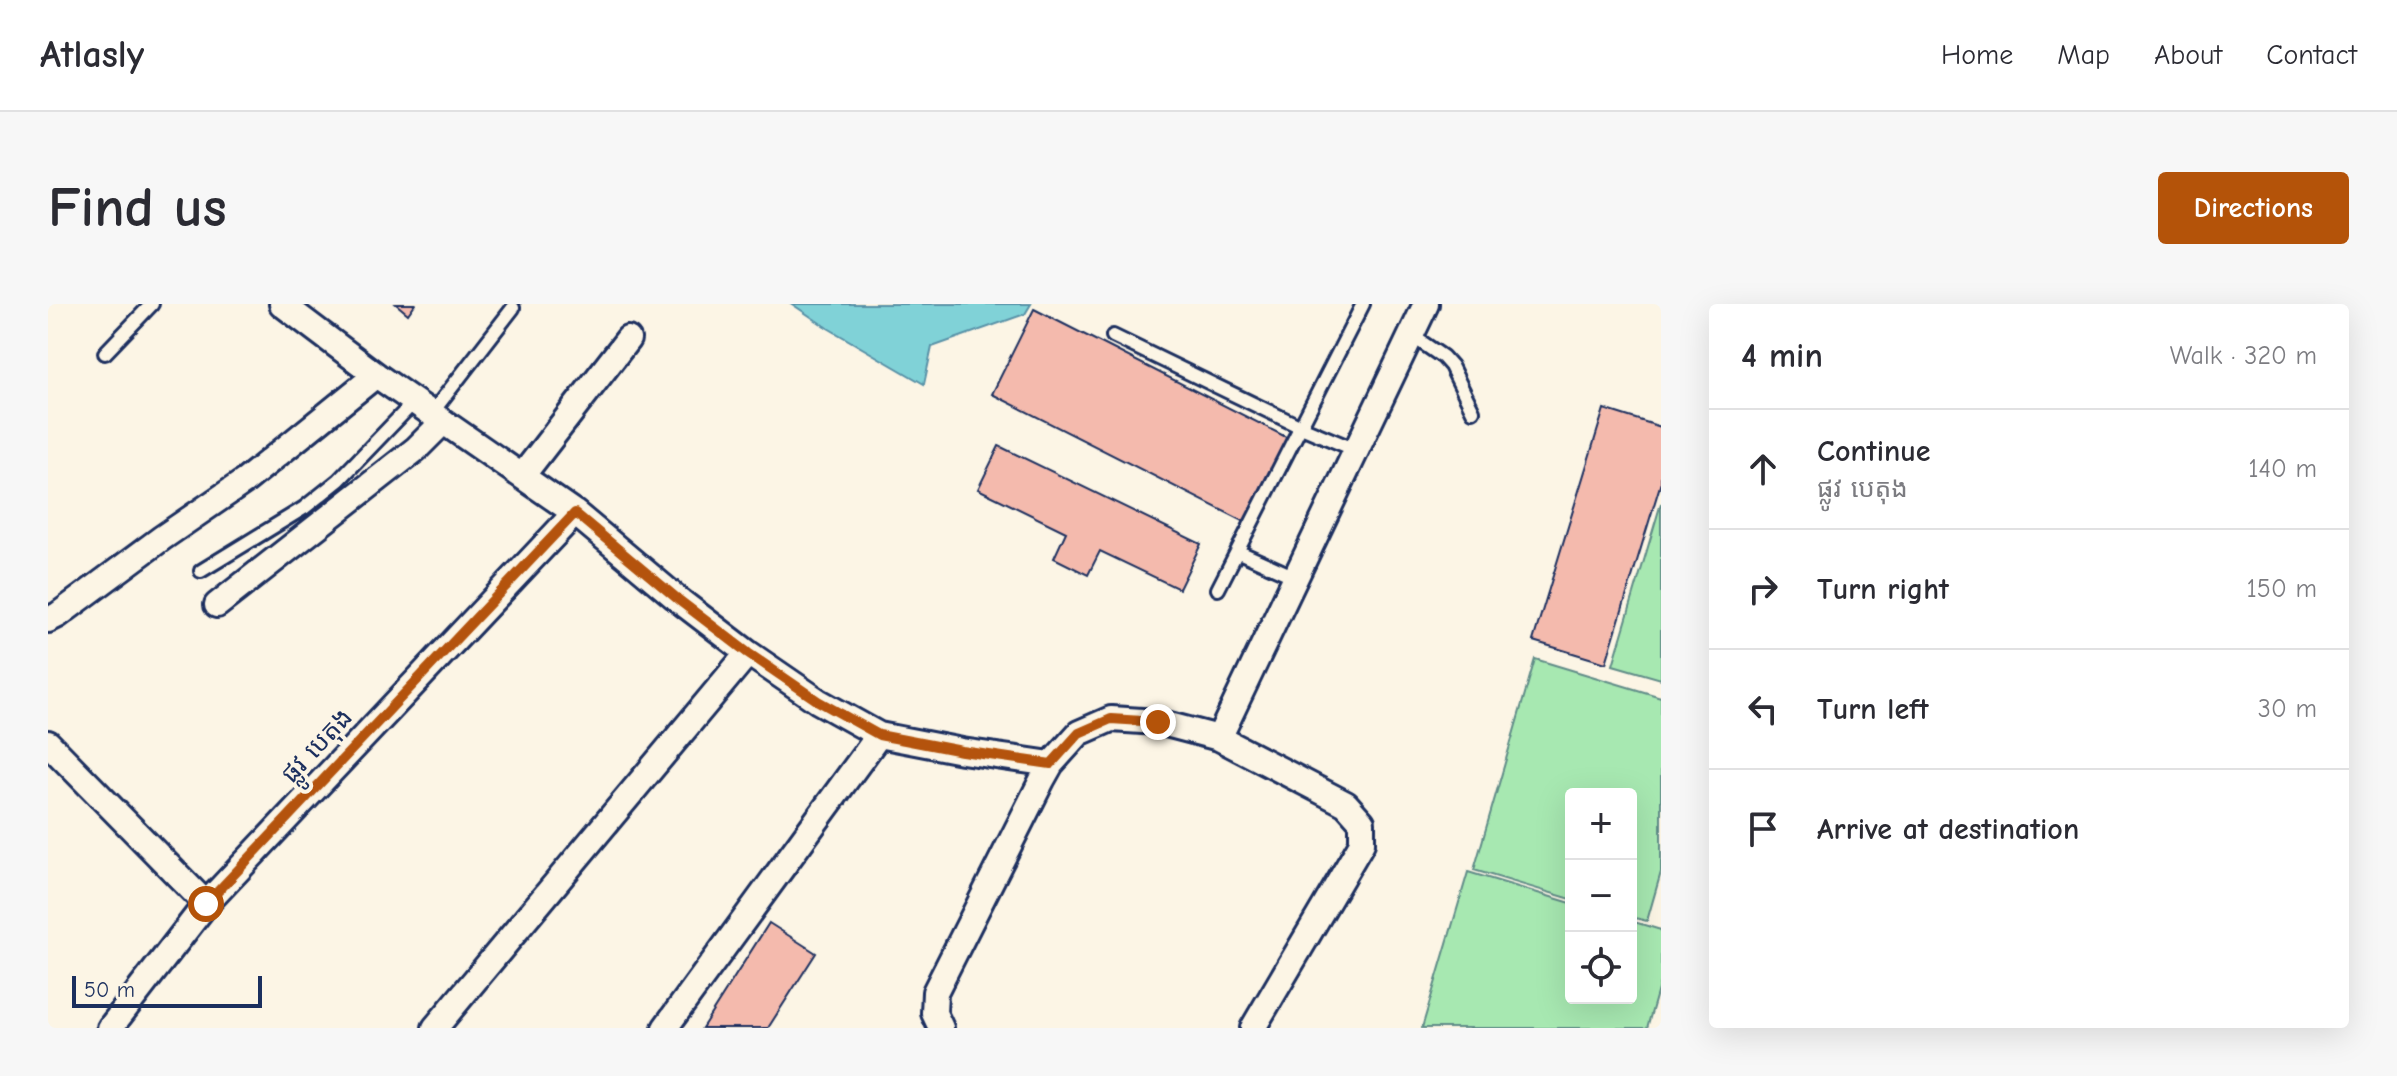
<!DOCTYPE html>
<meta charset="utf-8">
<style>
:root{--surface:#fff;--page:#f7f7f7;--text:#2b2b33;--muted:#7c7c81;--line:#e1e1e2;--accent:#b45309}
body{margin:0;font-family:"Comic Neue","Noto Sans Khmer",sans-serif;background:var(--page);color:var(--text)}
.controls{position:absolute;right:24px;bottom:24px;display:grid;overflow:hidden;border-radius:8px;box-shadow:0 8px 32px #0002}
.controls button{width:72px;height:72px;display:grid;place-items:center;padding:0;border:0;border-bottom:2px solid var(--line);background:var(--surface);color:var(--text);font:40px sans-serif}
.scale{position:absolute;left:24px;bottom:20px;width:190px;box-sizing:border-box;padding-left:8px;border:4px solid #1b2f5e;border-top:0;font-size:22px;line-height:28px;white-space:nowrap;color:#1b2f5e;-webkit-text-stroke:6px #fcf5e5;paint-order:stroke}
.stop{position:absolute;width:24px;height:24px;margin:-18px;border:6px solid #b45309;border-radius:50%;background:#fff}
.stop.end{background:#b45309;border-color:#fff;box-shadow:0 2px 8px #0008}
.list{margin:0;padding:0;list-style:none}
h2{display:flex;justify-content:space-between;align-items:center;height:104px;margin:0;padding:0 32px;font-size:34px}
h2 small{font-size:26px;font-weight:400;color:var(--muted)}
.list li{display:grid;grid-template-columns:52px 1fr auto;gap:24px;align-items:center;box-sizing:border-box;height:120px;padding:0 32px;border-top:2px solid var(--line)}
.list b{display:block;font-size:30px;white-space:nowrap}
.list p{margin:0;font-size:26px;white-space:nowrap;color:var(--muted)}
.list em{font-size:26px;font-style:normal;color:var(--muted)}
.icon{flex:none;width:44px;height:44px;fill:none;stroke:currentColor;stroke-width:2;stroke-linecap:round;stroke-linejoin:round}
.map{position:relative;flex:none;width:1613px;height:724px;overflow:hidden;border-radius:8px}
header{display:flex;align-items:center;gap:48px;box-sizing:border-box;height:112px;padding:0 40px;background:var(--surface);border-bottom:2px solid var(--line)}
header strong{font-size:38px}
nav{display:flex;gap:44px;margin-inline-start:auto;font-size:28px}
.intro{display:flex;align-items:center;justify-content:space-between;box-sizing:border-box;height:192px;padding:0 48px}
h1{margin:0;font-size:56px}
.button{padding:20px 36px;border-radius:8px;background:var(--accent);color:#fff;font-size:28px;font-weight:700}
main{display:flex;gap:48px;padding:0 48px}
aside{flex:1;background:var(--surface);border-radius:8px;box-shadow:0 8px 32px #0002}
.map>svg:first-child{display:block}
.green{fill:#a7e8b1;stroke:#618c88;stroke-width:2}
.water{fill:#80d2d7;stroke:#5891a7;stroke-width:2}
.building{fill:#f4baad;stroke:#1b2f5e;stroke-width:2}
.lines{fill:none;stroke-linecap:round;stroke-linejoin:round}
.lane-casing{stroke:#1b2f5e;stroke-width:18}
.street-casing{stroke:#1b2f5e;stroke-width:30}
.lane{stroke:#fcf5e5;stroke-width:12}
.street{stroke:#fcf5e5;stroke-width:24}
.route{stroke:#b45309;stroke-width:10}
.labels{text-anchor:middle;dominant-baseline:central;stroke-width:8;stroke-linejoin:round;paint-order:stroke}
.street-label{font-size:26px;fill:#1b2f5e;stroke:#fcf5e5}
</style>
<header>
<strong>Atlasly</strong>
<nav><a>Home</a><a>Map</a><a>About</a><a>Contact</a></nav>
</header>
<div class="intro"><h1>Find us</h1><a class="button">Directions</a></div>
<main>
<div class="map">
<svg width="1613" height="724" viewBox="0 0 1613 724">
<rect width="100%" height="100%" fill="#fcf5e5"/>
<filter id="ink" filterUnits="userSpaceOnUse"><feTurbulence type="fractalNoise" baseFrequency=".0125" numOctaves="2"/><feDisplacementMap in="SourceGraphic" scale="16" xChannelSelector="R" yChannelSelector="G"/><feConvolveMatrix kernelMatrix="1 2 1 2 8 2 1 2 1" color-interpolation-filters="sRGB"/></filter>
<g filter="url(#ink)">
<!-- green -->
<path class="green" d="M1613 199V375L1565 361Z
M1487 355 1613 393V568L1599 617 1583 613V490H1523V595L1426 566Z
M1420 568 1523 599V694H1583V617L1613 626V675L1599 724H1374Z"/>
<!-- water -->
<path class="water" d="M744 0H983L977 10 884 43 876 80 778 23Z"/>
<!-- building -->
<path class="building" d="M348 0H367L360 10Z
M986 5 1240 134 1197 218 944 90Z
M1556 105 1613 123V178L1558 359 1485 337Z
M951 142 1153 240 1131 285 1052 247 1040 271 1006 254 1018 228 930 185Z
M721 619 768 649 720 724H654Z"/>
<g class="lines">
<!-- lane casing -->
<g class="lane-casing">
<path id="lane" d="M1363 31 1395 53 1403 62 1425 107
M1065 32 1253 123 1308 146
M57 49 104 0
M383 110 465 4
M1191 248 1247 273
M153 267 256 204 291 176 366 98
M1170 285 1315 0"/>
</g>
<!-- street casing -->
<g class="street-casing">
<path id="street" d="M234 0 328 71 527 209 632 297 700 349 770 397 831 431 914 447 1003 460
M474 172 580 35
M169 301 368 145 395 118
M0 316 10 311 114 234 197 177 328 71
M1171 434 1378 0
M0 439 158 600
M62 724 158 600 527 209
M387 724 700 349
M617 724 831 431
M893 724 886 709 887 688 994 476 1003 460 1031 429 1063 415 1110 418 1171 434 1298 500 1314 518V539L1205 724"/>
</g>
<!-- lane -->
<use href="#lane" class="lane"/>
<!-- street -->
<use href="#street" class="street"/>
</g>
</g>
<g class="lines" filter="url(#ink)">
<!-- route -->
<path class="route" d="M158 600 527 209 632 297 700 349 770 397 831 431 914 447 1003 460 1031 429 1063 415 1110 418"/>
</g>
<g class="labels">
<!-- street labels -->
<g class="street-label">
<text transform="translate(269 442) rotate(-47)">ផ្លូវ បេតុង</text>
</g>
</g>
</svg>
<div class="controls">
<button>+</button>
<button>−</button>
<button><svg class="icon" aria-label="locate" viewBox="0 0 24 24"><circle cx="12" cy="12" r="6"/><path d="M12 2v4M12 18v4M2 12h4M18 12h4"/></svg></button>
</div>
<div class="scale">50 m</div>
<div class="stop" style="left:158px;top:600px"></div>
<div class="stop end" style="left:1110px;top:418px"></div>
</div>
<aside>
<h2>4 min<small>Walk · 320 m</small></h2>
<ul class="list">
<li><svg class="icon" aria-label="ahead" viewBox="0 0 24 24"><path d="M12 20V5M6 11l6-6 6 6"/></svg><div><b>Continue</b><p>ផ្លូវ បេតុង</p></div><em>140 m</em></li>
<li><svg class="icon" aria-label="right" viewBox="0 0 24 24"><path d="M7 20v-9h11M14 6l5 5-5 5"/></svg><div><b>Turn right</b></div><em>150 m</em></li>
<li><svg class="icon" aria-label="left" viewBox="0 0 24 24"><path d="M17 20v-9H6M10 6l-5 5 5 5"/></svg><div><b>Turn left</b></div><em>30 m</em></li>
<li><svg class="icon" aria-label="arrive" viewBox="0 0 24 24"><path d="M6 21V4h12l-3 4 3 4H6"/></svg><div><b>Arrive at destination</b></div></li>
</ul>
</aside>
</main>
